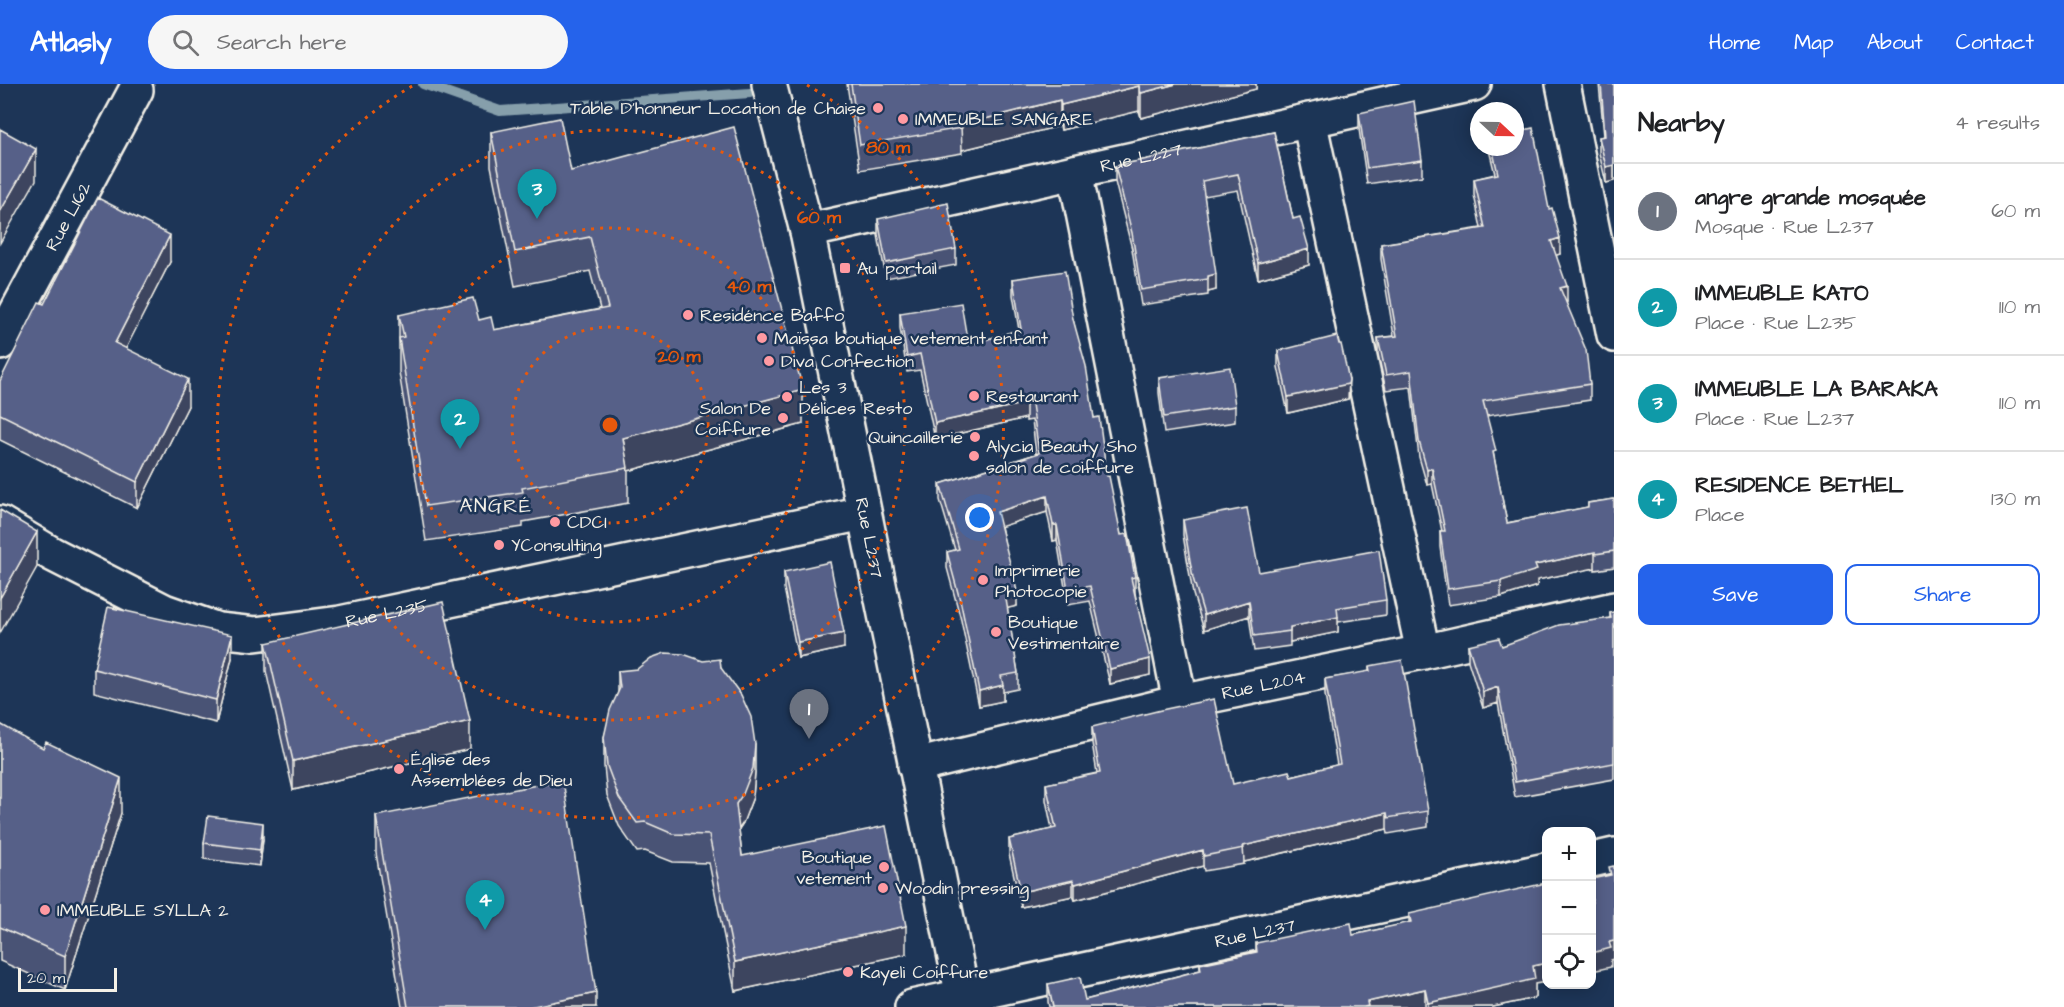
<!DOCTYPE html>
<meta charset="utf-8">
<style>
:root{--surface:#fff;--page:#f6f6f6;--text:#202124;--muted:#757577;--line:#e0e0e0;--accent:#2563eb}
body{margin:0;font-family:"Architects Daughter",sans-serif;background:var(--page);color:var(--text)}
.controls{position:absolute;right:18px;bottom:18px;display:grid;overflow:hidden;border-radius:12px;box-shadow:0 3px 15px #0003}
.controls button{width:54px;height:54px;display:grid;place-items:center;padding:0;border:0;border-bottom:2px solid var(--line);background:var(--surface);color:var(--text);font:30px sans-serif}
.compass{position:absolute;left:1470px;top:18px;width:54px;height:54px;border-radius:50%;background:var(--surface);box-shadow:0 3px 15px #0003;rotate:112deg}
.scale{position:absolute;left:18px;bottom:15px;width:99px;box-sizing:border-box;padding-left:6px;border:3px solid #f4f1e8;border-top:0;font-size:16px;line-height:21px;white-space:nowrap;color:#f4f1e8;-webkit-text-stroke:4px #1d3557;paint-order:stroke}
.you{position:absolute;left:980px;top:434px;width:21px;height:21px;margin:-15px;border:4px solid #fff;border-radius:50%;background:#1a73e8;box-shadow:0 0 0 9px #1a73e833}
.badge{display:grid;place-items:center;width:39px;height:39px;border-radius:50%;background:var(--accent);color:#fff;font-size:20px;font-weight:700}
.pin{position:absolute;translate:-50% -50px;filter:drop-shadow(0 2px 3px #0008)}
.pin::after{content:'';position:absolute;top:32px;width:21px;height:18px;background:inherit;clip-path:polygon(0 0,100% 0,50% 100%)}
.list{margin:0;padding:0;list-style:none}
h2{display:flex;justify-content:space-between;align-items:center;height:78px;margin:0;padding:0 24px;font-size:26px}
h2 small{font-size:20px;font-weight:400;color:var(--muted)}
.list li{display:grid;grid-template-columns:39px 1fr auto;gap:18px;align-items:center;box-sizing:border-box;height:96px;padding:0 24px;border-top:2px solid var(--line)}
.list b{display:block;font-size:22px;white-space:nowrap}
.list p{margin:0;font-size:20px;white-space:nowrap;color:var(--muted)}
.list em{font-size:20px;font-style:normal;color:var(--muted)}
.actions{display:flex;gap:12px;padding:18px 24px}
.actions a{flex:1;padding:14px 0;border:2px solid var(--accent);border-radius:12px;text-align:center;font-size:21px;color:var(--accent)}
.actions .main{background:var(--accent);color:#fff}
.icon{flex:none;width:33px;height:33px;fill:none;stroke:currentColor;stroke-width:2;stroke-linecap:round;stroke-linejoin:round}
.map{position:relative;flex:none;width:1614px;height:923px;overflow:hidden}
header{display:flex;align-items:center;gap:36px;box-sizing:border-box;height:84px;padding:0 30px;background:var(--accent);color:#fff}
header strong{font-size:28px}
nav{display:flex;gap:33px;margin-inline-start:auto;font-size:21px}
.search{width:420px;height:54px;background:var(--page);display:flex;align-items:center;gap:15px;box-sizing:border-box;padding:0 21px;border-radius:33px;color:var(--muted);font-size:22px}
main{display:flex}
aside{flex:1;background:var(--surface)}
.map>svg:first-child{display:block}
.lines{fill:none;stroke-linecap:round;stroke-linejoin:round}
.stream{stroke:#869fab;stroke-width:10}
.minor-casing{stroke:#f4f1e8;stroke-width:38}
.tertiary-casing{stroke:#f4f1e8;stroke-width:38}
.minor{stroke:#1d3557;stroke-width:33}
.tertiary{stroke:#1d3557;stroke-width:33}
.wall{fill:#4a5375;stroke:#f4f1e8;stroke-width:1.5}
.shaded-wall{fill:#3c445f;stroke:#f4f1e8;stroke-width:1.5}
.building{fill:#566188;stroke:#f4f1e8;stroke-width:1.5}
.ring{fill:none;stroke:#e8590c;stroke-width:3;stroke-dasharray:3 6}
.poi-dot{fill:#ff9aa2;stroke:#1d3557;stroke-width:2}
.labels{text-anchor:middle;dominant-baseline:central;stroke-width:5;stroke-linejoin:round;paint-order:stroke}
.poi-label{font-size:18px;fill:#f4f1e8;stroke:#1d3557;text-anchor:start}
.street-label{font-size:18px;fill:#f4f1e8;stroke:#1d3557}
.neighbourhood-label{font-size:20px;letter-spacing:1.5px;fill:#f4f1e8;stroke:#1d3557}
.centre{fill:#e8590c;stroke:#1d3557;stroke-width:3}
.ring-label{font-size:18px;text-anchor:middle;font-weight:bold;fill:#e8590c;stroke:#1d3557;stroke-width:5;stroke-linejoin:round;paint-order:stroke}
</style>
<header>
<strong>Atlasly</strong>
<div class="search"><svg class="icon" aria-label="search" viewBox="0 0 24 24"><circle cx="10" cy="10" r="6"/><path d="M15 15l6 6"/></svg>Search here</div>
<nav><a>Home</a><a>Map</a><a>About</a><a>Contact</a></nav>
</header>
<main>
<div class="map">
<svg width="1614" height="923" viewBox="0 0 1614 923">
<rect width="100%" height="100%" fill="#1d3557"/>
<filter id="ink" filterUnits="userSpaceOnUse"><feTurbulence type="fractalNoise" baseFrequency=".0167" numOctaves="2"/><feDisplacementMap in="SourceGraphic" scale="12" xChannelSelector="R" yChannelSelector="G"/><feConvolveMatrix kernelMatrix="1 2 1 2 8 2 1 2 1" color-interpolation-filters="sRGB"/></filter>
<g filter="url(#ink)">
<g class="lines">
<!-- stream -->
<path class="stream" d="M423 0 500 27 750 9"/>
<!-- minor casing -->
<g class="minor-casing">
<g id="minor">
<path id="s1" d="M769 0 807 147 965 923"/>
<path d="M1563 0 1614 251"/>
<path d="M1309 36 1423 568"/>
<path d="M1075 88 1180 618"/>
<path id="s2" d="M807 147 1474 0"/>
<path id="s3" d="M0 259 136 6"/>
<path id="s4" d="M0 439 52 470 164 527 218 546 255 550 340 539 863 429"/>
<path id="s5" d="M915 682 1180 618 1423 568 1614 525"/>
</g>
</g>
<!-- tertiary casing -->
<g class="tertiary-casing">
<g id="tertiary">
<path d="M1592 776 1614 771"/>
<path id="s6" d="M912 923 1546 786"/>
</g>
</g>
<!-- minor -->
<use href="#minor" class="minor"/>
<!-- tertiary -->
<use href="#tertiary" class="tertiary"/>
</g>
<!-- wall -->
<path class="wall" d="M847 0H1256V5L1141 34 1139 27 1061 46 1060 42 962 66V69L860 86Z
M1599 0H1614V97L1606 99 1599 69V53L1604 52Z
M1359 29 1422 76V92L1367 100 1359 45Z
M491 48 571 87 803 340 628 387V419L523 438V443L426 457 399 288V231L479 236 494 246 600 225 590 187 515 202 491 82Z
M1274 48 1293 135 1309 181 1258 195 1238 106 1204 112 1216 206 1208 208V211L1141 221 1132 165 1115 98V82Z
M1490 63H1515L1549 125 1560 170 1556 171 1567 218H1566L1590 300V316L1486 332 1507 439 1588 423V419L1614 415V483L1595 486V484L1537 496V502L1501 513 1448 521 1440 463V447H1442L1432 400 1427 401 1419 373 1411 303 1386 306 1378 270V254L1394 252 1381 175V160L1481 144 1474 111V95L1495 90 1490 70Z
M878 135 956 165V181L886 194 878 151Z
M170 178 125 265 188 322 137 424 0 356V297L44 220Z
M1013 195 1073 235 1094 334 1121 451 1135 493V509L1150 591 1110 600 1090 517 1068 521 1057 456 1053 457 1047 428 1001 442 1017 522 1007 524 1018 589V605L1003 608V617L979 622 961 536 947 484V468L955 466 940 416V400L1036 370 1032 336 1026 337V334L935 355 920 286 907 288 900 244V229L968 261 1019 246 1013 211Z
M1278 267 1349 312 1348 315 1288 329 1278 283Z
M1159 294 1235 322V338L1164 349 1159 309Z
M1183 436 1259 488 1386 516V531L1338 538V548L1290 558V562L1254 567 1249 532 1204 546 1193 510 1183 451Z
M784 488 844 564 798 574 784 504Z
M1614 528V695L1515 713 1498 619 1483 624 1468 577V561L1502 562 1610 534V529Z
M266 559 470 665 293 706 266 587Z
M232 574 216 639 94 608V585Z
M1369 582 1428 727V743L1388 750 1387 745 1244 778V780L1204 787 1203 782 1075 816 1073 812 1021 823 1009 770V755L1052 745 1046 716V700L1097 689 1092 659V643L1233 700 1291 692 1337 681 1325 611V595L1369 588Z
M721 584 755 688 753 713 743 739 739 745 742 772 906 870 735 907 709 779 673 778 645 767 637 768 619 742 607 711 604 682V653L618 608V587Z
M0 640 121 729 65 906 0 877Z
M376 732 596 923H402L376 769Z
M263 755 260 782 204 775V759Z
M1409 830 1535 900V914L1493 923H1049L1048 918V900L1085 916 1200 886V880L1256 868V859L1353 851 1409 839Z"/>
<!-- shaded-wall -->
<path class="shaded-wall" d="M1176 0H1256V5L1141 34V9Z
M1139 2V27L1061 46V21Z
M1060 16V42L962 66 961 41Z
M36 65V96L0 159V128Z
M1614 81V97L1606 99V83Z
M170 151V178L115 286V259Z
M1560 154V170L1551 173V157Z
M1309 165V181L1258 195V179Z
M1216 190V206L1208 208V192Z
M1567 202V218L1560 220V204Z
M188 295V322L137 424V398Z
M1349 296 1348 315 1288 329V313Z
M803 306V340L628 387 623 354Z
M1026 319V334L935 355V339Z
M1432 384V400L1427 401V386Z
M1047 412V428L997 444V428Z
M1053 441H1057V456L1053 457Z
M37 448V483L0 549V514Z
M1595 468V484L1537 496V502L1501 513V497L1535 481Z
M1017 507V522L1005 525V509Z
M1249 517V532L1204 546V531Z
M1338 533V548L1290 558V543Z
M844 549V564L798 574V558Z
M232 551V574L216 639V616Z
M1150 575V591L1110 600V585Z
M1003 601V617L979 622V607Z
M1498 603V619L1483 624V608Z
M470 637V665L293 706V677Z
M755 660V688L753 713 743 739 736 749V720Z
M121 694V729L65 906V872Z
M1387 729V745L1244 778 1243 762Z
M263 739V755L260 782V766Z
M1203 766V782L1075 816V800Z
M1073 796V812L1021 823V808Z
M906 842V870L735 907V878Z
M1614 857V875L1611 876V883L1592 887V869L1609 858Z
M1546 879V898L1535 900V914L1493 923H1428V919L1533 882Z
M1425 905V923H1364L1367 918Z
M596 909V923H529Z"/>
<!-- building -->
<path class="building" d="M851 0H1176L1141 9 1139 2 1061 21 1060 16 961 41 962 44 860 61Z
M1601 0H1614V81L1606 83 1599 53 1605 52Z
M1414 17 1422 76 1367 84 1359 29Z
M560 34 571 87 734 43 803 306 623 354 628 384 522 404 523 408 426 422 399 254 404 253 399 231 473 214 479 236 491 233 494 246 608 224 590 153 515 168 491 48Z
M1533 44 1549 125 1552 124 1560 154 1551 157 1567 202 1560 204 1586 266 1590 300 1483 317 1496 367 1493 368 1507 439 1588 423V419L1614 415V467L1595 470V468L1535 481 1537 486 1501 497 1448 505 1440 447H1445L1432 384 1427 386 1419 357 1411 287 1386 291 1378 254 1397 252 1381 160 1485 144 1474 95 1498 90 1492 63H1515V48Z
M0 45 36 65 0 128Z
M1274 48 1293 135 1300 133 1309 165 1258 179 1238 90 1202 97 1216 190 1208 192V195L1141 206 1132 149 1115 82Z
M98 114 170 151 115 259 188 295 137 398 0 330V297L39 218 44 220Z
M948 119 956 165 886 179 878 135Z
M1065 187 1073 235 1086 282 1094 334 1099 333 1107 392H1109L1121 451 1127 450 1135 493 1131 494 1150 575 1110 585 1090 502 1068 506 1057 441H1053L1047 412 997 428 1017 507 1005 509 1018 589 1001 592 1003 601 979 607 961 520 947 468 959 465 940 400 1039 369 1032 320 1026 321V319L935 339 920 270 907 273 900 229 961 219 968 261 1021 245 1013 195Z
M1337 252 1339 260H1341L1349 296 1348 300 1288 313 1278 267Z
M1230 283 1235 322 1164 333 1159 294Z
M1247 424 1259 488 1379 466 1386 516 1337 524 1338 533 1290 543V547L1254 552 1249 517 1204 531 1193 494 1183 436Z
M0 426 37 448 0 514Z
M830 478 844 549 798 558 784 488Z
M443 518 470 637 293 677 266 559Z
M108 523 232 551 216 616 94 585Z
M1614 528V679L1515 698 1498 603 1483 608 1468 561 1499 554 1502 562 1559 541 1611 534 1610 529Z
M665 569 683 570 703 577 720 575 721 584 741 611 751 633 755 660 753 684 743 710 736 720 742 772 886 742 906 842 735 878 709 751 673 750 645 738 637 739 619 714 607 682 604 653 610 626 620 604 618 587 637 585 651 574Z
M1402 576 1428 727 1388 734 1387 729 1243 762 1244 764 1204 772 1203 766 1075 800 1073 796 1021 808 1009 755 1056 744 1046 700 1100 689 1092 643 1161 626 1214 615 1233 700 1289 687 1291 692 1340 680 1325 595 1370 587 1369 582Z
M0 640 43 664 46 658 121 694 65 872 0 843Z
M563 696 596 909 529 923H408L376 732Z
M208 732 263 739 260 766 204 759Z
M1614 782V857L1609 858 1611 864 1592 869V795L1611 791 1609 783Z
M1546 799V879L1533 882 1535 895 1428 919 1425 905 1367 918 1368 922 1364 923H1053L1048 900 1080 893 1085 916 1201 886 1200 880 1257 868 1256 859 1351 839 1353 851 1411 838 1409 830Z"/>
</g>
<!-- distance rings -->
<g class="ring">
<circle cx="610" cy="341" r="98"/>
<circle cx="610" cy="341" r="197"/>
<circle cx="610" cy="341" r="295"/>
<path d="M807 1A393 393 0 1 1 414 1"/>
</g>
<!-- markers -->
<g class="poi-dot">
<circle cx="878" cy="24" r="6"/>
<circle cx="903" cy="35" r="6"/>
<rect x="839" y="178" width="12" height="12" rx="3"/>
<circle cx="688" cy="231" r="6"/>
<circle cx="762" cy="254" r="6"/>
<circle cx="769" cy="277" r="6"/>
<circle cx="974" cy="312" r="6"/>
<circle cx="787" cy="313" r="6"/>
<circle cx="783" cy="334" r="6"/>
<circle cx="975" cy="353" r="6"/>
<circle cx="974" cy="372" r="6"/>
<circle cx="555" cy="438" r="6"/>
<circle cx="499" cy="461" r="6"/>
<circle cx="983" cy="496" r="6"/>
<circle cx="996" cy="548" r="6"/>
<circle cx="399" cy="685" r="6"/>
<circle cx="884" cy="783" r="6"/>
<circle cx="883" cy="804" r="6"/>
<circle cx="45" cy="826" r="6"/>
<circle cx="848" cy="888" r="6"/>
</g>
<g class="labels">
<!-- poi labels -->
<g class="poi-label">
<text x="866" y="24" text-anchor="end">Table D'honneur Location de Chaise</text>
<text x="915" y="35">IMMEUBLE SANGARE</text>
<text x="857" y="184">Au portail</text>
<text x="700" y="231">Residénce Baffo</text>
<text x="774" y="254">Maïssa boutique vetement enfant</text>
<text x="781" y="277">Diva Confection</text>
<text x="799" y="303">Les 3<tspan x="799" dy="21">Délices Resto</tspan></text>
<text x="986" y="312">Restaurant</text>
<text x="771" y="324" text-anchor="end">Salon De<tspan x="771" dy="21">Coiffure</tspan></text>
<text x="963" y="353" text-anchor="end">Quincaillerie</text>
<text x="986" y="362">Alycia Beauty Sho<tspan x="986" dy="21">salon de coiffure</tspan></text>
<text x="567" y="438">CDCI</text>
<text x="511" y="461">YConsulting</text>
<text x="995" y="486">Imprimerie<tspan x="995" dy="21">Photocopie</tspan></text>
<text x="1008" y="538">Boutique<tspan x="1008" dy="21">Vestimentaire</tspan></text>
<text x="411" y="675">Église des<tspan x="411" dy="21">Assemblées de Dieu</tspan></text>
<text x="872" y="773" text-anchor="end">Boutique<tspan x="872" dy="21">vetement</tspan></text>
<text x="895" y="804">Woodin pressing</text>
<text x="57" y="826">IMMEUBLE SYLLA 2</text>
<text x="860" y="888">Kayeli Coiffure</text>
</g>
<!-- street labels -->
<g class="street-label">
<text stroke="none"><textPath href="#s2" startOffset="342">Rue L227</textPath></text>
<text stroke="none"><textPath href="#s3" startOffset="144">Rue L162</textPath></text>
<text stroke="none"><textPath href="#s1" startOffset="465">Rue L237</textPath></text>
<text stroke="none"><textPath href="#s4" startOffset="414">Rue L235</textPath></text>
<text stroke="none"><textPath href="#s5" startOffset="358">Rue L204</textPath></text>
<text stroke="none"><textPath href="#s6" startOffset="351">Rue L237</textPath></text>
</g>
<!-- neighbourhood labels -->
<g class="neighbourhood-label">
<text x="496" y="422">ANGRÉ</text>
</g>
</g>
<circle cx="610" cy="341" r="9" class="centre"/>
<g class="ring-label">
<text x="888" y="69">80 m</text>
<text x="819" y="139">60 m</text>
<text x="749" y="208">40 m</text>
<text x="679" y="278">20 m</text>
</g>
</svg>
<div class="controls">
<button>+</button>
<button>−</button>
<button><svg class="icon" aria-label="locate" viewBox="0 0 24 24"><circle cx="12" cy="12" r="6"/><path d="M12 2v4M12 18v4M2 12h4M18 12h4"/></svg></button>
</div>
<svg class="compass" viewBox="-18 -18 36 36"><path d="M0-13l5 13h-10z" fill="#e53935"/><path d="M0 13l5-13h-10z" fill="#757577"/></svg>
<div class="scale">20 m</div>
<div class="you"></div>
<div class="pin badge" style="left:809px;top:655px;background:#6b7280">1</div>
<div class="pin badge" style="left:460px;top:365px;background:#0f9aa8">2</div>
<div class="pin badge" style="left:537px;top:135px;background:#0f9aa8">3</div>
<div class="pin badge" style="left:485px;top:846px;background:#0f9aa8">4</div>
</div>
<aside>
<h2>Nearby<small>4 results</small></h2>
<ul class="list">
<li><span class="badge" style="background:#6b7280">1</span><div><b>angre grande mosquée</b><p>Mosque · Rue L237</p></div><em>60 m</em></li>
<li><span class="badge" style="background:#0f9aa8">2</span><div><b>IMMEUBLE KATO</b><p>Place · Rue L235</p></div><em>110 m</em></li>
<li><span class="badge" style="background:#0f9aa8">3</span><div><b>IMMEUBLE LA BARAKA</b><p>Place · Rue L237</p></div><em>110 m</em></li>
<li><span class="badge" style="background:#0f9aa8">4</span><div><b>RESIDENCE BETHEL</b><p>Place</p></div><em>130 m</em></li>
</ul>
<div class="actions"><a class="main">Save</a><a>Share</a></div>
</aside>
</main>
